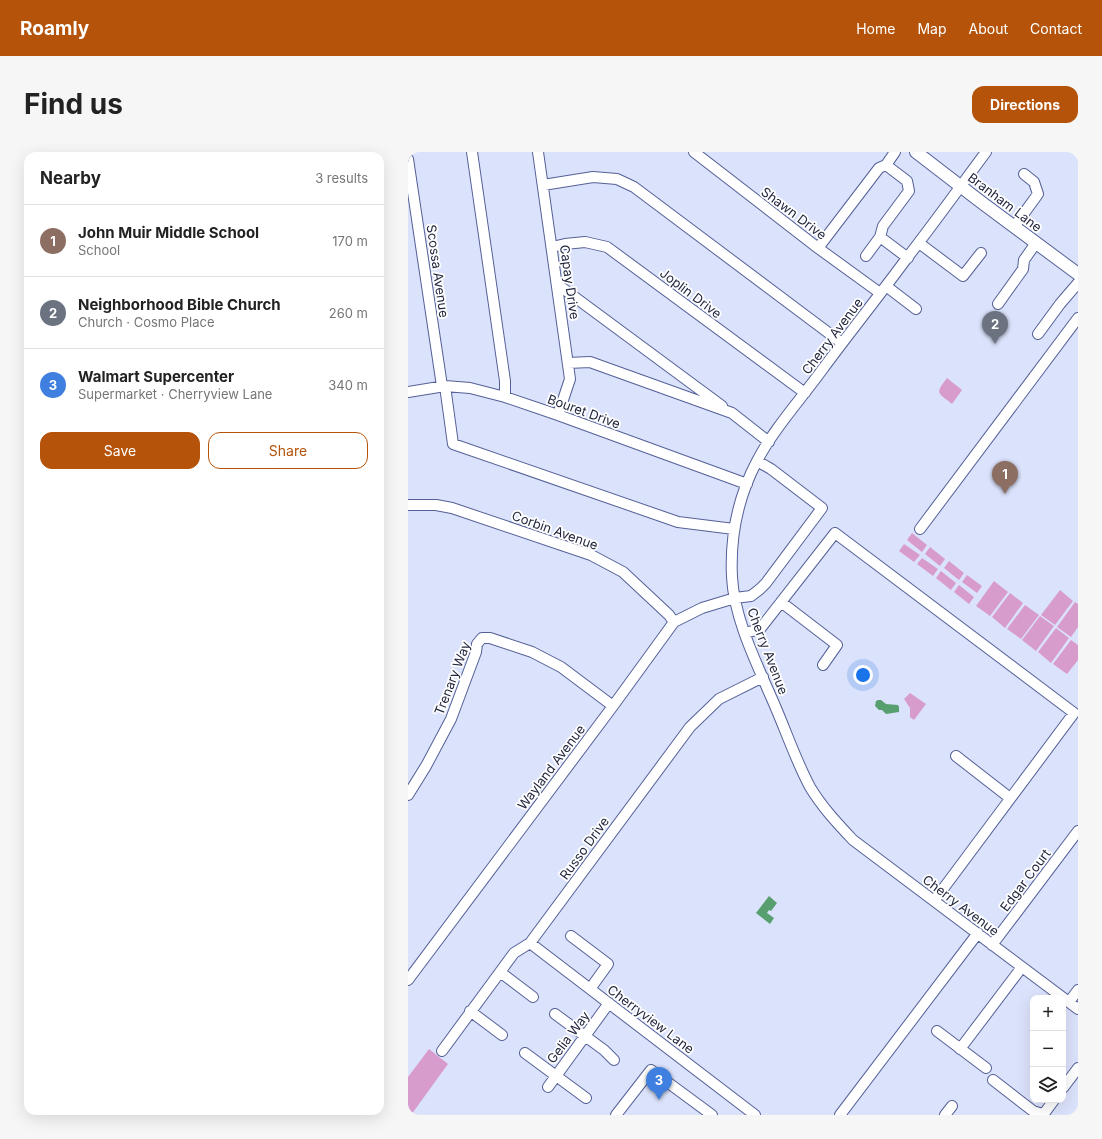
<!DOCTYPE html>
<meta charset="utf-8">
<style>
:root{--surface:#fff;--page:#f6f6f6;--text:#222;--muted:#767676;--line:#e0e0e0;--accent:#b45309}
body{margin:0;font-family:Inter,sans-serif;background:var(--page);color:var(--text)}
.controls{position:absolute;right:12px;bottom:12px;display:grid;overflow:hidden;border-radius:8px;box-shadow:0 4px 16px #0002}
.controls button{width:36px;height:36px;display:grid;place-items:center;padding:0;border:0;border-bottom:1px solid var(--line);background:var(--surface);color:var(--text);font:20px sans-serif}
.you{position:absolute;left:455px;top:523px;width:14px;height:14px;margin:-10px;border:3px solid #fff;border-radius:50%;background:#1a73e8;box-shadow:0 0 0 6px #1a73e833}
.badge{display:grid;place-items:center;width:26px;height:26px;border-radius:50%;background:var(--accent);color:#fff;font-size:13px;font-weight:700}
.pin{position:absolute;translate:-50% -33px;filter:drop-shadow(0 1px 2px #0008)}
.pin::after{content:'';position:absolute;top:21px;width:14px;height:12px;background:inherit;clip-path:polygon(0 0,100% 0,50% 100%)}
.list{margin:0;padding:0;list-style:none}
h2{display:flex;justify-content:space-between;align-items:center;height:52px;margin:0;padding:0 16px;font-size:17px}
h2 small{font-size:13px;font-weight:400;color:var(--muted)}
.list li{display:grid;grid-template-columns:26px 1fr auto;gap:12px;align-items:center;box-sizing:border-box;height:72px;padding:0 16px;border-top:1px solid var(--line)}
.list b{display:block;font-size:15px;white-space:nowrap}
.list p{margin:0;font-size:13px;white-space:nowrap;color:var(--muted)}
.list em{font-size:13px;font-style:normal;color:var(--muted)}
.actions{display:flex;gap:8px;padding:12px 16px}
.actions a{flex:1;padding:9px 0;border:1px solid var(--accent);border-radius:12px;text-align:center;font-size:14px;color:var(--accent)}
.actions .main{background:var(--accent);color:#fff}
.icon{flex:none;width:22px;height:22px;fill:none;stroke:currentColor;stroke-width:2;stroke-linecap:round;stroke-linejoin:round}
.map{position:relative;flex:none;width:670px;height:963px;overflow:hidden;border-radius:12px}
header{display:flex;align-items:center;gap:24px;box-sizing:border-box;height:56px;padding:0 20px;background:var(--accent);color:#fff}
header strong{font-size:19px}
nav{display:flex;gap:22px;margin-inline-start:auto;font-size:14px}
.intro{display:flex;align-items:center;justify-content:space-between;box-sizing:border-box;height:96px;padding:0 24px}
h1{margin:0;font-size:28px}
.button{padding:10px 18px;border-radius:12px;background:var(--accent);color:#fff;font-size:14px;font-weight:700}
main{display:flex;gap:24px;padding:0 24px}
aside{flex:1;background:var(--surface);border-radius:12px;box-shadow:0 4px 16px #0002}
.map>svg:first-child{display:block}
.green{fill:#d89ccc}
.water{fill:#589f70}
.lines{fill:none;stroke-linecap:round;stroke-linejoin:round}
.minor-casing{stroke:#546097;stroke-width:12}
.major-casing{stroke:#546097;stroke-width:14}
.minor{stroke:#fff;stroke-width:10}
.major{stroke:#fff;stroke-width:12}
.labels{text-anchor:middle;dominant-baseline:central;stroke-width:3.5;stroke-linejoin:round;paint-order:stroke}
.street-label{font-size:13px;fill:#22273f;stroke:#fff}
</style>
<header>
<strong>Roamly</strong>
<nav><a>Home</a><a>Map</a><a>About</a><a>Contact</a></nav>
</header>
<div class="intro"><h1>Find us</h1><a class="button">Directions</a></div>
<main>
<aside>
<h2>Nearby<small>3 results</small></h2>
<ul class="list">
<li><span class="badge" style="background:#8d6e63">1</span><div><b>John Muir Middle School</b><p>School</p></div><em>170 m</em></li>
<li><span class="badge" style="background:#6b7280">2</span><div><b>Neighborhood Bible Church</b><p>Church · Cosmo Place</p></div><em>260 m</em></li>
<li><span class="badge" style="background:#3f7fe0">3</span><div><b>Walmart Supercenter</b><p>Supermarket · Cherryview Lane</p></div><em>340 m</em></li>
</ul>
<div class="actions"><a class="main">Save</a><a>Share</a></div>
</aside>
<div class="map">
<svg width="670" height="963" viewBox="0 0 670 963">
<rect width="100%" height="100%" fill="#dbe2fb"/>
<!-- green -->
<path class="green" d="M539 226 554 238 544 252C529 240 527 242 539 226Z
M504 381 519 393 514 400 499 388Z
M496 392 512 403 506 410 491 399Z
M522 395 537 407 532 414 517 402Z
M514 406 530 417 525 424 509 412Z
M541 409 556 421 551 428 536 416Z
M533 419 548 431 543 438 528 426Z
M559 423 574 434 569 441 554 430Z
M586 429 600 440 582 464 568 454Z
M551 433 566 445 561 452 546 440Z
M652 438 665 449 647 473 633 463Z
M602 441 615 451 597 476 584 465Z
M667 450 670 452V475L663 485 649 475Z
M617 453 631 463 613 487 599 477Z
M632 464 646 474 628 499 614 488Z
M648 476 661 486 643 511 630 500Z
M663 488 670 493V508L659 522 645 512Z
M502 541 518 552 506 568 502 565V556L496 547Z
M21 897 40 912 3 963H0V925Z"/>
<!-- water -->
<path class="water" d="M470 548H473L478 552 490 553 491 555V560L478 562 474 558H471L467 554 468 549Z
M361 744 369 751 363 759 361 758 359 761 366 766 362 772 348 761Z"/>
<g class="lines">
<!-- minor casing -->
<g class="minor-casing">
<path id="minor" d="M64 0 97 229V245
M130 0 162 227 150 263
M286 0 410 96 472 141
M578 0C552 35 526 71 499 106 471 144 442 180 414 218 393 247 365 278 349 309 330 345 322 385 324 425 326 466 348 510 364 547 377 576 387 607 402 635 414 655 429 671 445 688L670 857
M0 7 34 234
M135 33 185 25 209 27 226 35 434 191
M606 75 630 42 626 30 616 22
M472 85 500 106
M511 91 555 124 573 101
M144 95 157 92 177 90 199 95 397 241
M410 96 471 16 478 13
M458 104 472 85 475 74 501 39 499 29 478 13 487 0
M149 132 314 254
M478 134 508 157
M590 152 615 117 616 108 628 91
M630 182 652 152 670 131
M160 211 182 210 324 261 361 290
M37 234 45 292 270 370 326 377
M0 240 37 234 62 236 97 245 150 263 339 332
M0 353H28L44 356 183 403 215 420 261 463 266 470
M512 377 670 166
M373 450 429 493 415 513
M337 481 352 477 427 381 666 561 526 749
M548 604 602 646
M0 643 18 614 43 567 68 500 69 492 74 486H82L124 500 153 515 205 554
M163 784 200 812 182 837
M122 791 347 963
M584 793 670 679
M92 820 125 845
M0 828 205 554 266 470 294 456 327 446 343 444 352 437 358 431 414 356 363 317 349 309
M661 850 670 838
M62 859 94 883
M147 862 196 898 206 908
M529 879 578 916
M552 897 614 815
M34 899 106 801 122 791 282 575 311 547 355 525
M117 901 178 946
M585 928 625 959 637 963
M140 935 201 851
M655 936 670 916
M208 963 243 918 304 963
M432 963 570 781
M537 963 544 954
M635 963 646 948"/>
</g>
<!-- major casing -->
<g class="major-casing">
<path id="major" d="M508 0 573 50 670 122"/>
</g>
<!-- minor -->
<use href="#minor" class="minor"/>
<!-- major -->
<use href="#major" class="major"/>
</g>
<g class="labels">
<!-- street labels -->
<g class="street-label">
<text transform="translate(597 50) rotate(37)">Branham Lane</text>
<text transform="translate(386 61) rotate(37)">Shawn Drive</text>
<text transform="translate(30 119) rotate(82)">Scossa Avenue</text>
<text transform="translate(162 130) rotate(82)">Capay Drive</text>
<text transform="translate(283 141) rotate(37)">Joplin Drive</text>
<text transform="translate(424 184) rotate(-53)">Cherry Avenue</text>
<text transform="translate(176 259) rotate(20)">Bouret Drive</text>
<text transform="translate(147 378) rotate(20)">Corbin Avenue</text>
<text transform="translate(360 499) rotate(69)">Cherry Avenue</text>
<text transform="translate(44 526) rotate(-69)">Trenary Way</text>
<text transform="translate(143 615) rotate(-53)">Wayland Avenue</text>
<text transform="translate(176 696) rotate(-54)">Russo Drive</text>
<text transform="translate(617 728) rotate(-53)">Edgar Court</text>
<text transform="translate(553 753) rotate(37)">Cherry Avenue</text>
<text transform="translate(243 867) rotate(37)">Cherryview Lane</text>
<text transform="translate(160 885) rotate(-53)">Gelia Way</text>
</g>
</g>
</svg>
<div class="controls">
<button>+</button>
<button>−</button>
<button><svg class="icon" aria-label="layers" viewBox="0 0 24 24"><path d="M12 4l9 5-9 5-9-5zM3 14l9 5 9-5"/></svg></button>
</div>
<div class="you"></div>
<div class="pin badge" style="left:597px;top:342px;background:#8d6e63">1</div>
<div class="pin badge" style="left:587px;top:192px;background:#6b7280">2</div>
<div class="pin badge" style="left:251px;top:948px;background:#3f7fe0">3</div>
</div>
</main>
